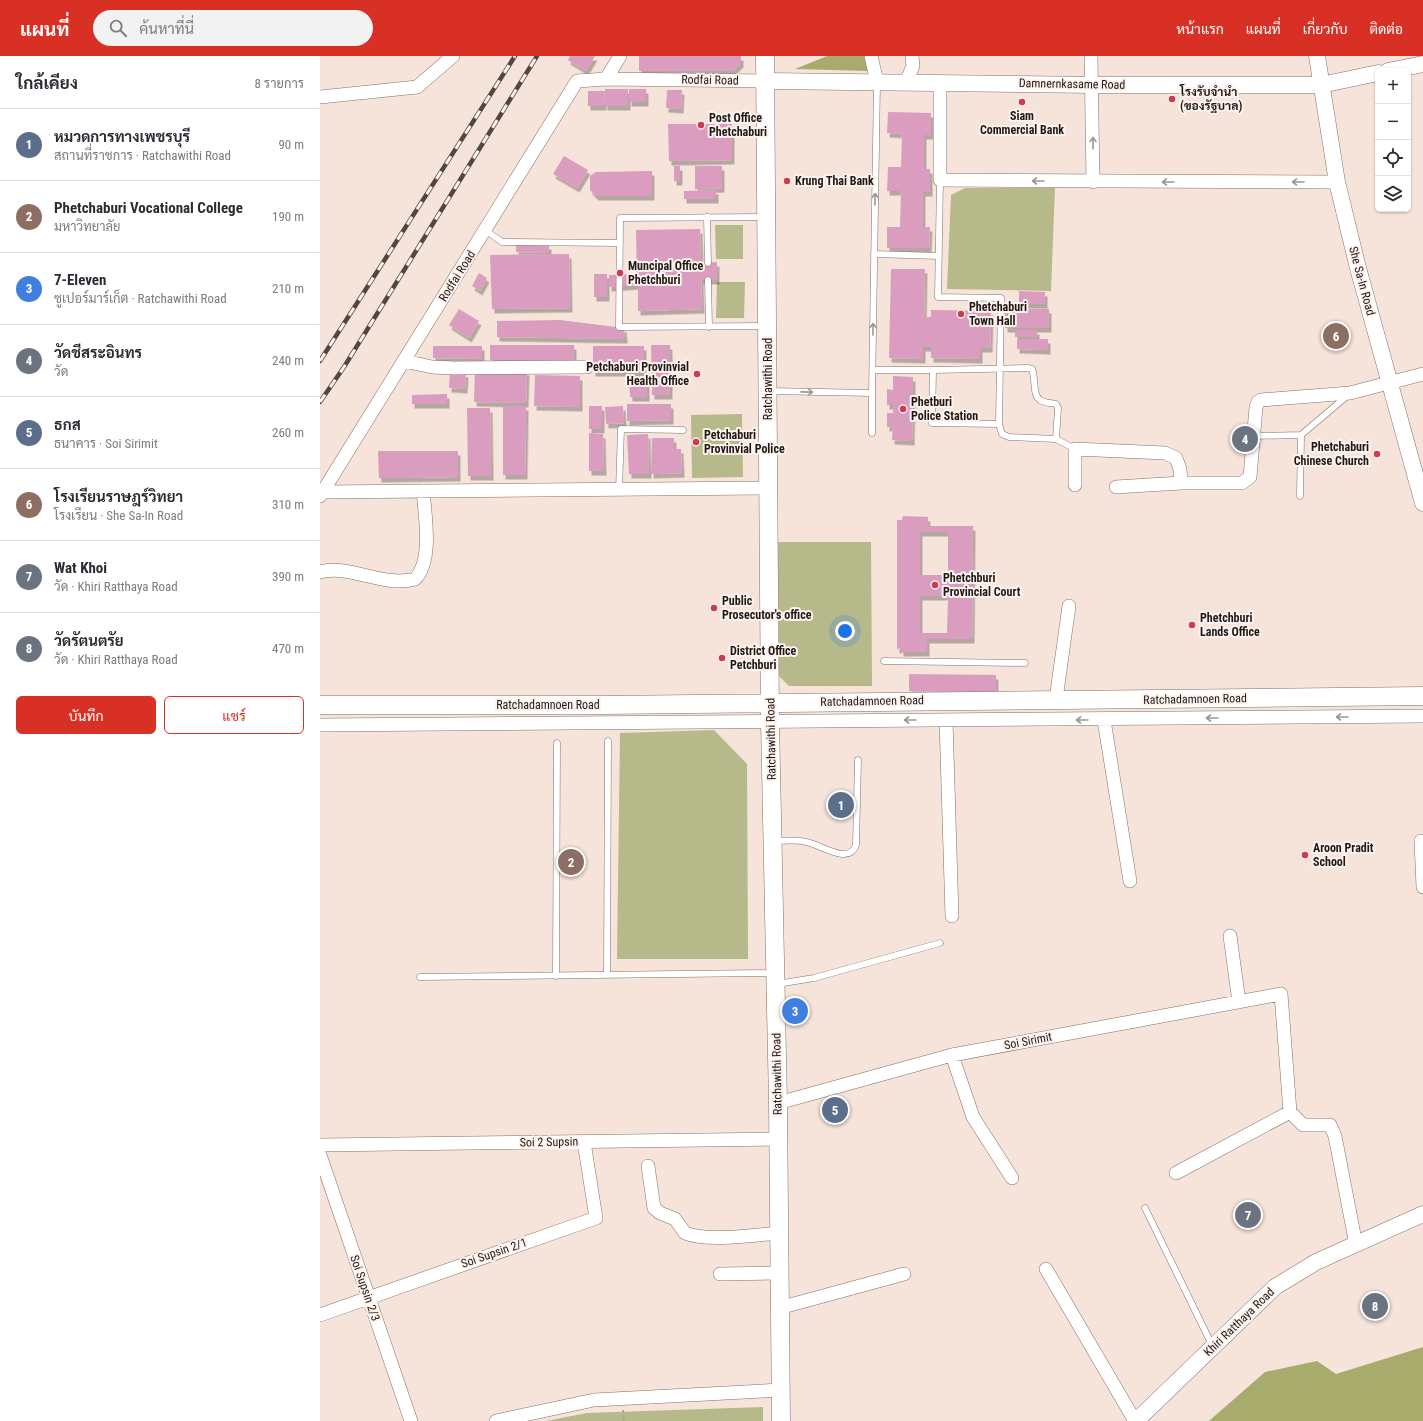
<!DOCTYPE html>
<html lang="th">
<meta charset="utf-8">
<style>
:root{--surface:#fff;--page:#f2f2f3;--text:#2b2b33;--muted:#7c7c81;--line:#e1e1e2;--accent:#d93025}
body{margin:0;font-family:"Roboto Condensed",Sarabun,sans-serif;background:var(--page);color:var(--text)}
.controls{position:absolute;right:12px;top:12px;display:grid;overflow:hidden;border-radius:6px;box-shadow:0 1px 3px #0004}
.controls button{width:36px;height:36px;display:grid;place-items:center;padding:0;border:0;border-bottom:1px solid var(--line);background:var(--surface);color:var(--text);font:20px sans-serif}
.you{position:absolute;left:525px;top:575px;width:14px;height:14px;margin:-10px;border:3px solid #fff;border-radius:50%;background:#1a73e8;box-shadow:0 0 0 6px #1a73e833}
.badge{display:grid;place-items:center;width:26px;height:26px;border-radius:50%;background:var(--accent);color:#fff;font-size:13px;font-weight:700}
.pin{position:absolute;translate:-50% -50%;border:2px solid #fff;box-shadow:0 1px 4px #0006}
.list{margin:0;padding:0;list-style:none}
h2{display:flex;justify-content:space-between;align-items:center;height:52px;margin:0;padding:0 16px;font-size:17px}
h2 small{font-size:13px;font-weight:400;color:var(--muted)}
.list li{display:grid;grid-template-columns:26px 1fr auto;gap:12px;align-items:center;box-sizing:border-box;height:72px;padding:0 16px;border-top:1px solid var(--line)}
.list b{display:block;font-size:15px;white-space:nowrap}
.list p{margin:0;font-size:13px;white-space:nowrap;color:var(--muted)}
.list em{font-size:13px;font-style:normal;color:var(--muted)}
.actions{display:flex;gap:8px;padding:12px 16px}
.actions a{flex:1;padding:9px 0;border:1px solid var(--accent);border-radius:6px;text-align:center;font-size:14px;color:var(--accent)}
.actions .main{background:var(--accent);color:#fff}
.icon{flex:none;width:22px;height:22px;fill:none;stroke:currentColor;stroke-width:2;stroke-linecap:round;stroke-linejoin:round}
.map{position:relative;flex:none;width:1103px;height:1365px;overflow:hidden}
header{display:flex;align-items:center;gap:24px;box-sizing:border-box;height:56px;padding:0 20px;background:var(--accent);color:#fff}
header strong{font-size:19px}
nav{display:flex;gap:22px;margin-inline-start:auto;font-size:14px}
.search{width:280px;height:36px;background:var(--page);display:flex;align-items:center;gap:10px;box-sizing:border-box;padding:0 14px;border-radius:22px;color:var(--muted);font-size:15px}
main{display:flex}
aside{flex:1;background:var(--surface)}
.map>svg:first-child{display:block}
.green{fill:#b6b989}
.forest{fill:#a7ab6b}
.building{fill:#da9dbf;fill-rule:evenodd;filter:url(#shadow)}
.lines{fill:none;stroke-linecap:round;stroke-linejoin:round}
.service-casing{stroke:#817169;stroke-width:7}
.minor-casing{stroke:#817169;stroke-width:14}
.tertiary-casing{stroke:#817169;stroke-width:17}
.secondary-casing{stroke:#817169;stroke-width:19}
.path{stroke:#b0a19a;stroke-width:2;stroke-dasharray:3 2;stroke-linecap:butt}
.service{stroke:#fff;stroke-width:6}
.minor{stroke:#fff;stroke-width:13}
.tertiary{stroke:#fff;stroke-width:16}
.secondary{stroke:#fff;stroke-width:18}
.rail-casing{stroke:#504743;stroke-width:4.5}
.rail{stroke:#fdf2ed;stroke-width:3;stroke-dasharray:9;stroke-linecap:butt}
.oneway{stroke:#9a9896}
.poi-dot{fill:#cc3c51;stroke:#fdf2ed;stroke-width:1.5}
.labels{text-anchor:middle;dominant-baseline:central;stroke-width:4;stroke-linejoin:round;paint-order:stroke}
.street-label{font-size:12px;fill:#1f1916;stroke:#fdf2ed}
.poi-label{font-size:12px;font-weight:bold;fill:#1f1916;stroke:#fdf2ed;text-anchor:start}
</style>
<header>
<strong>แผนที่</strong>
<div class="search"><svg class="icon" aria-label="search" viewBox="0 0 24 24"><circle cx="10" cy="10" r="6"/><path d="M15 15l6 6"/></svg>ค้นหาที่นี่</div>
<nav><a>หน้าแรก</a><a>แผนที่</a><a>เกี่ยวกับ</a><a>ติดต่อ</a></nav>
</header>
<main>
<aside>
<h2>ใกล้เคียง<small>8 รายการ</small></h2>
<ul class="list">
<li><span class="badge" style="background:#5c6f8a">1</span><div><b>หมวดการทางเพชรบุรี</b><p>สถานที่ราชการ · Ratchawithi Road</p></div><em>90 m</em></li>
<li><span class="badge" style="background:#8d6e63">2</span><div><b>Phetchaburi Vocational College</b><p>มหาวิทยาลัย</p></div><em>190 m</em></li>
<li><span class="badge" style="background:#3f7fe0">3</span><div><b>7-Eleven</b><p>ซูเปอร์มาร์เก็ต · Ratchawithi Road</p></div><em>210 m</em></li>
<li><span class="badge" style="background:#6b7280">4</span><div><b>วัดชีสระอินทร</b><p>วัด</p></div><em>240 m</em></li>
<li><span class="badge" style="background:#5c6f8a">5</span><div><b>ธกส</b><p>ธนาคาร · Soi Sirimit</p></div><em>260 m</em></li>
<li><span class="badge" style="background:#8d6e63">6</span><div><b>โรงเรียนราษฎร์วิทยา</b><p>โรงเรียน · She Sa-In Road</p></div><em>310 m</em></li>
<li><span class="badge" style="background:#6b7280">7</span><div><b>Wat Khoi</b><p>วัด · Khiri Ratthaya Road</p></div><em>390 m</em></li>
<li><span class="badge" style="background:#6b7280">8</span><div><b>วัดรัตนตรัย</b><p>วัด · Khiri Ratthaya Road</p></div><em>470 m</em></li>
</ul>
<div class="actions"><a class="main">บันทึก</a><a>แชร์</a></div>
</aside>
<div class="map">
<svg width="1103" height="1365" viewBox="0 0 1103 1365">
<defs>
<filter id="shadow"><feDropShadow dx="2.5" dy="4.5" stdDeviation="0" flood-color="#0004"/></filter>
</defs>
<rect width="100%" height="100%" fill="#f6e3da"/>
<!-- green -->
<path class="green" d="M645 132H735L731 235 627 233 631 139Z
M395 169H423V203H396Z
M397 226H425L424 262H396Z
M422 358 423 421 372 422 371 359Z
M458 486H551L552 630H469L459 620Z
M394 674 427 708 428 903H297L300 677Z
M443 1351V1365H226L267 1357Z"/>
<!-- forest -->
<path class="forest" d="M507 0H548L549 15 475 13Z
M1103 1291V1365H889L945 1316 997 1305 1016 1318Z"/>
<!-- building -->
<path class="building" d="M250 0H275L266 15 248 4Z
M319 0H421V7L413 15H319Z
M285 33H308V50H285Z
M309 33H326V46H309Z
M347 34H362L361 53 346 52Z
M268 35H285L284 50H268Z
M568 56 611 57V79H604V113H610V136H603V171H610L609 192H567V171H580L581 135H567L568 111H581L582 78 567 77Z
M348 68H412V104L349 105Z
M244 100 268 114 257 132 233 118Z
M354 110H360V125H354Z
M375 110H402V132L375 133Z
M332 115V140H276L270 134V120L276 116Z
M396 134V143H364V135Z
M380 173 381 207 397 206V224H381L382 253 318 255V229L289 231V219L317 218V225L316 174Z
M196 189H229V197L196 196Z
M249 198 250 252 172 253 170 199Z
M571 213H605L604 261H611V254L671 255 670 292H660V303L611 302V291H603V303L569 302Z
M159 217 167 222 160 235 152 230Z
M274 218H287V241H274Z
M699 235 725 236V248H699Z
M139 253 159 265 149 282 129 269Z
M685 253H729V272H685Z
M240 264 304 272 305 283 177 281V265Z
M695 274H717V281H695Z
M697 283H728V294L697 293Z
M170 289H254V304H170Z
M331 289H350V339H332Z
M113 290H162V303L113 302Z
M273 290H324V316H273Z
M155 314 207 315 206 347 154 346Z
M130 316 146 317 145 333 129 332Z
M215 319 260 320V351L214 350Z
M573 320 593 321 592 385 572 384 573 371H567V357H573V349H567V333L573 334Z
M309 322H327V341H310Z
M127 338V348H92V339Z
M307 348H351V364L307 365Z
M183 350H206L205 419H183Z
M269 350H282V373H269Z
M303 350 304 367 286 368 285 351Z
M147 352H170L171 420H148Z
M269 377 283 378 284 415H269Z
M328 378 329 418H309L307 379Z
M332 382H354V393H361L362 417 331 418Z
M58 395H138V421L59 422Z
M583 460 608 461V470H653L652 583H607V596H581V592L577 593V464H582ZM600 476H628V519H600ZM600 540H628L627 577H600Z
M589 618 676 619V636L589 635Z"/>
<g class="lines">
<!-- service casing -->
<g class="service-casing">
<path id="service" d="M620 124 618 241 681 242 679 368 612 367 613 314 708 312 712 313C716 322 712 339 720 344 724 347 731 347 736 348L738 352 736 383
M387 161 388 207
M445 161 300 162 299 271 446 270
M165 174 182 186 300 187
M554 198 619 200
M388 224 389 271
M553 314H613
M449 335 552 337 557 27
M552 337V377
M679 368 682 378 689 381 736 383 755 393
M981 379 1027 340
M934 380 981 379 980 440
M299 434 301 373 363 374
M564 605 705 607
M454 785C464 785 476 783 486 786 500 788 529 810 536 789L538 704
M287 919 288 685
M236 920 237 687
M100 921 454 917
M457 928 494 922 620 887
M825 1152 892 1289"/>
</g>
<!-- minor casing -->
<g class="minor-casing">
<path id="minor" d="M551 0 557 26
M771 0 773 126
M286 23 300 0
M586 26 593 10 592 0
M620 27V124L1017 126
M0 41 97 31 133 0
M84 305 112 311 134 312 267 311
M755 429V393L845 397 856 402 860 413 861 427H922L930 421 936 351 938 346 941 344 1030 337 1103 318
M796 431 861 427
M2 436 448 432
M0 440 257 25 286 23 446 25
M0 516C32 508 63 532 95 523 113 505 105 459 103 435
M736 643 749 550
M626 664 632 860
M784 664 810 825
M0 669 1103 660
M1101 785 1103 831
M910 880 919 946
M632 999 653 1061 692 1122
M458 1047 632 999 961 938 970 1056 983 1069H1010L1015 1080 1036 1189
M0 1089 458 1083
M0 1099 91 1365
M328 1110 334 1152 340 1157 355 1163 365 1177C387 1186 434 1179 459 1177
M856 1117 970 1056
M726 1213 815 1365
M400 1218 459 1217
M459 1252 584 1218
M0 1259 276 1162 264 1086
M176 1365 274 1344 461 1334"/>
</g>
<!-- tertiary casing -->
<g class="tertiary-casing">
<path id="tertiary" d="M997 0 1017 126 1038 212 1103 447
M1068 15 1103 8
M446 25 773 29H1001L1058 17
M816 1365 955 1231 996 1206 1103 1158"/>
</g>
<!-- secondary casing -->
<g class="secondary-casing">
<path id="secondary" d="M445 0 450 665 458 1047 461 1365
M0 649H283L1103 640"/>
</g>
<!-- path -->
<path class="path" d="M303 1354 304 1365"/>
<!-- service -->
<use href="#service" class="service"/>
<!-- minor -->
<use href="#minor" class="minor"/>
<!-- tertiary -->
<use href="#tertiary" class="tertiary"/>
<!-- secondary -->
<use href="#secondary" class="secondary"/>
<!-- rail casing -->
<g class="rail-casing">
<path id="rail" d="M0 305 195 0
M0 346 24 311 217 0"/>
</g>
<!-- rail -->
<use href="#rail" class="rail"/>
</g>
<!-- one-way arrows -->
<defs><path id="oneway-shaft" d="M-6 0H5M1.5-3L5.5 0L1.5 3" fill="none" stroke-width="1.6" stroke-linecap="round" stroke-linejoin="round"/></defs>
<g class="oneway">
<use href="#oneway-shaft" transform="translate(773 87) rotate(-90)"/>
<use href="#oneway-shaft" transform="translate(718 125) rotate(-180)"/>
<use href="#oneway-shaft" transform="translate(848 126) rotate(-180)"/>
<use href="#oneway-shaft" transform="translate(978 126) rotate(-180)"/>
<use href="#oneway-shaft" transform="translate(555 143) rotate(-89)"/>
<use href="#oneway-shaft" transform="translate(553 273) rotate(-89)"/>
<use href="#oneway-shaft" transform="translate(487 336) rotate(1)"/>
<use href="#oneway-shaft" transform="translate(1022 661) rotate(180)"/>
<use href="#oneway-shaft" transform="translate(892 662) rotate(180)"/>
<use href="#oneway-shaft" transform="translate(590 664) rotate(180)"/>
<use href="#oneway-shaft" transform="translate(762 664) rotate(180)"/>
</g>
<!-- markers -->
<g class="poi-dot">
<circle cx="852" cy="43" r="4"/>
<circle cx="702" cy="46" r="4"/>
<circle cx="381" cy="69" r="4"/>
<circle cx="467" cy="125" r="4"/>
<circle cx="300" cy="217" r="4"/>
<circle cx="641" cy="258" r="4"/>
<circle cx="377" cy="318" r="4"/>
<circle cx="583" cy="353" r="4"/>
<circle cx="376" cy="386" r="4"/>
<circle cx="1057" cy="398" r="4"/>
<circle cx="615" cy="529" r="4"/>
<circle cx="394" cy="552" r="4"/>
<circle cx="872" cy="569" r="4"/>
<circle cx="402" cy="602" r="4"/>
<circle cx="985" cy="799" r="4"/>
</g>
<g class="labels">
<!-- street labels -->
<g class="street-label">
<text transform="translate(390 24) rotate(1)">Rodfai Road</text>
<text transform="translate(752 28) rotate(1)">Damnernkasame Road</text>
<text transform="translate(137 220) rotate(-58)">Rodfai Road</text>
<text transform="translate(1042 225) rotate(75)">She Sa-In Road</text>
<text transform="translate(448 323) rotate(-90)">Ratchawithi Road</text>
<text transform="translate(875 643) rotate(-1)">Ratchadamnoen Road</text>
<text transform="translate(552 645) rotate(-1)">Ratchadamnoen Road</text>
<text x="228" y="649">Ratchadamnoen Road</text>
<text transform="translate(451 683) rotate(-91)">Ratchawithi Road</text>
<text transform="translate(708 985) rotate(-11)">Soi Sirimit</text>
<text transform="translate(457 1018) rotate(-91)">Ratchawithi Road</text>
<text transform="translate(229 1086) rotate(-1)">Soi 2 Supsin</text>
<text transform="translate(174 1197) rotate(-19)">Soi Supsin 2/1</text>
<text transform="translate(45 1232) rotate(71)">Soi Supsin 2/3</text>
<text transform="translate(919 1266) rotate(-44)">Khiri Ratthaya Road</text>
</g>
<!-- poi labels -->
<g class="poi-label">
<text x="860" y="36">โรงรับจำนำ<tspan x="860" dy="14">(ของรัฐบาล)</tspan></text>
<text x="702" y="60" text-anchor="middle">Siam<tspan x="702" dy="14">Commercial Bank</tspan></text>
<text x="389" y="62">Post Office<tspan x="389" dy="14">Phetchaburi</tspan></text>
<text x="475" y="125">Krung Thai Bank</text>
<text x="308" y="210">Muncipal Office<tspan x="308" dy="14">Phetchburi</tspan></text>
<text x="649" y="251">Phetchaburi<tspan x="649" dy="14">Town Hall</tspan></text>
<text x="369" y="311" text-anchor="end">Petchaburi Provinvial<tspan x="369" dy="14">Health Office</tspan></text>
<text x="591" y="346">Phetburi<tspan x="591" dy="14">Police Station</tspan></text>
<text x="384" y="379">Petchaburi<tspan x="384" dy="14">Provinvial Police</tspan></text>
<text x="1049" y="391" text-anchor="end">Phetchaburi<tspan x="1049" dy="14">Chinese Church</tspan></text>
<text x="623" y="522">Phetchburi<tspan x="623" dy="14">Provincial Court</tspan></text>
<text x="402" y="545">Public<tspan x="402" dy="14">Prosecutor's office</tspan></text>
<text x="880" y="562">Phetchburi<tspan x="880" dy="14">Lands Office</tspan></text>
<text x="410" y="595">District Office<tspan x="410" dy="14">Petchburi</tspan></text>
<text x="993" y="792">Aroon Pradit<tspan x="993" dy="14">School</tspan></text>
</g>
</g>
</svg>
<div class="controls">
<button>+</button>
<button>−</button>
<button><svg class="icon" aria-label="locate" viewBox="0 0 24 24"><circle cx="12" cy="12" r="6"/><path d="M12 2v4M12 18v4M2 12h4M18 12h4"/></svg></button>
<button><svg class="icon" aria-label="layers" viewBox="0 0 24 24"><path d="M12 4l9 5-9 5-9-5zM3 14l9 5 9-5"/></svg></button>
</div>
<div class="you"></div>
<div class="pin badge" style="left:521px;top:749px;background:#5c6f8a">1</div>
<div class="pin badge" style="left:251px;top:806px;background:#8d6e63">2</div>
<div class="pin badge" style="left:475px;top:955px;background:#3f7fe0">3</div>
<div class="pin badge" style="left:925px;top:383px;background:#6b7280">4</div>
<div class="pin badge" style="left:515px;top:1054px;background:#5c6f8a">5</div>
<div class="pin badge" style="left:1016px;top:280px;background:#8d6e63">6</div>
<div class="pin badge" style="left:928px;top:1159px;background:#6b7280">7</div>
<div class="pin badge" style="left:1055px;top:1250px;background:#6b7280">8</div>
</div>
</main>
